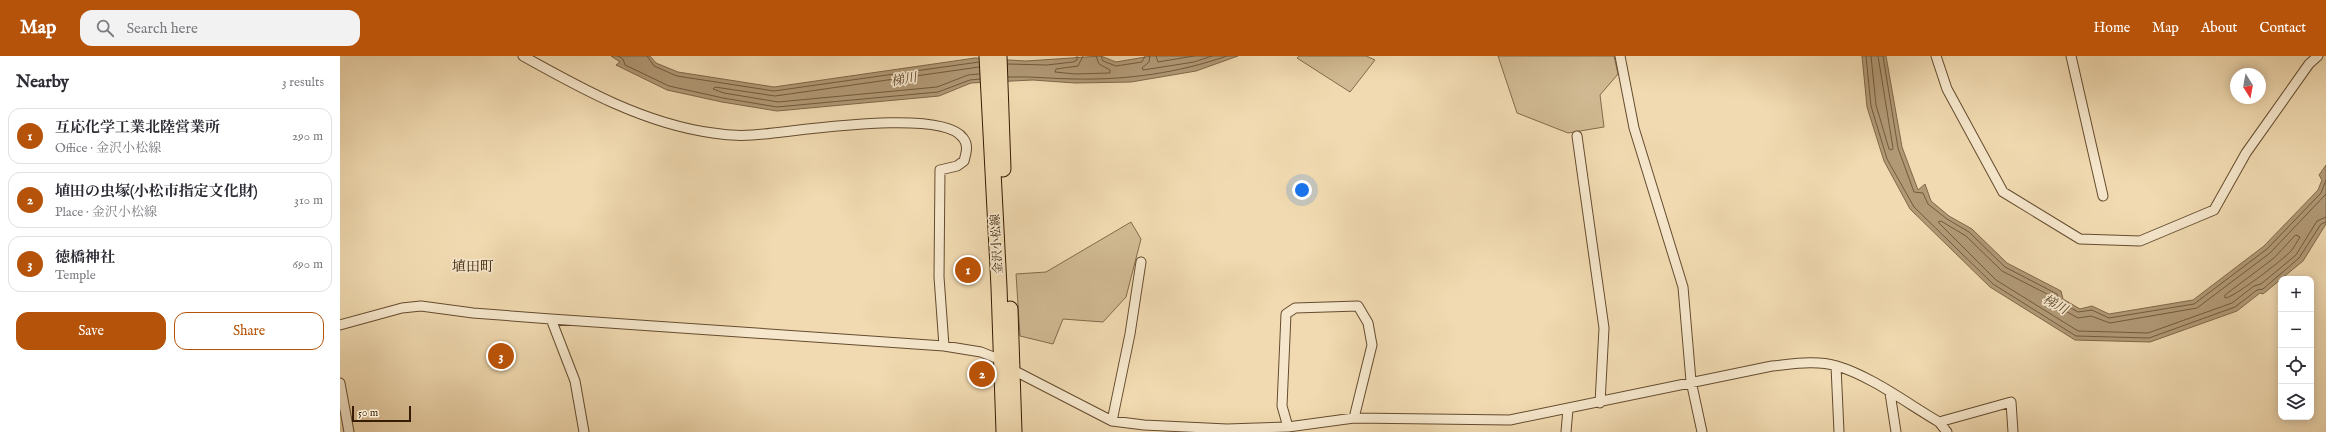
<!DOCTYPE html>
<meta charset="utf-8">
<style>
:root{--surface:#fff;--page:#f2f2f3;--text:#2b2b33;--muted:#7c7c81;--line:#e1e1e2;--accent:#b45309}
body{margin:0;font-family:"IM FELL English","Noto Serif JP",serif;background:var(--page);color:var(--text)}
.controls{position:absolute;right:12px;bottom:12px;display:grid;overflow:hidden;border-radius:8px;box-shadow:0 2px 10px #0003}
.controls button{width:36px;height:36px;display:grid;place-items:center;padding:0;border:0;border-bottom:1px solid var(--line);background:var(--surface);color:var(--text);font:20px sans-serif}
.compass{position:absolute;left:1890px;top:12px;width:36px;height:36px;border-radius:50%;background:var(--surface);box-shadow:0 2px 10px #0003;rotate:169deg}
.scale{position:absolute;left:12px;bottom:10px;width:59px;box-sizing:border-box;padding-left:4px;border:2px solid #351c02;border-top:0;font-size:11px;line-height:14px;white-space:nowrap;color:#351c02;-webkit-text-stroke:3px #f6e7cc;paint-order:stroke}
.you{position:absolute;left:962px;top:134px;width:14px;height:14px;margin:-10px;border:3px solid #fff;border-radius:50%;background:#1a73e8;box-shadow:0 0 0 6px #1a73e833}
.badge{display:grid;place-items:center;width:26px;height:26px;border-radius:50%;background:var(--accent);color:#fff;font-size:13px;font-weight:700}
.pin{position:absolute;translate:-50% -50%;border:2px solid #fff;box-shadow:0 1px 4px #0006}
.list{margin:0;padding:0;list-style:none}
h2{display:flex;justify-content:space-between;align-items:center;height:52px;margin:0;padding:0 16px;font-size:17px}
h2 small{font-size:13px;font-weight:400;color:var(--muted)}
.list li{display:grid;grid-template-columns:26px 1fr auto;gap:12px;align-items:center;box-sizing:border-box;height:56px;margin:0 8px 8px;padding:0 8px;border:1px solid var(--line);border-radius:12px}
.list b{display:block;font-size:15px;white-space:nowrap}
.list p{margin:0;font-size:13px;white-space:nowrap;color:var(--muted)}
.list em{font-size:13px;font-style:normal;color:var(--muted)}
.actions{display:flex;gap:8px;padding:12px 16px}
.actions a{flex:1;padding:9px 0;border:1px solid var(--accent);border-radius:12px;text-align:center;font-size:14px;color:var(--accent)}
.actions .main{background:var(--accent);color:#fff}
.icon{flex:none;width:22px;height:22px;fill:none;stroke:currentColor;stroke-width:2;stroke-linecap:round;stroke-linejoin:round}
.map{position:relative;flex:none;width:1986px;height:376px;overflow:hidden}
header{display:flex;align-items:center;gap:24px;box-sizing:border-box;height:56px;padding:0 20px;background:var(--accent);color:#fff}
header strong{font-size:19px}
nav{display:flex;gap:22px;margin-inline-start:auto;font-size:14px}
.search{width:280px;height:36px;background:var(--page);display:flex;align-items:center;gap:10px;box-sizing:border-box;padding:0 14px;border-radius:12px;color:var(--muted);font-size:15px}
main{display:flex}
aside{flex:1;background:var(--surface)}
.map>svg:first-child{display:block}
.green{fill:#d1ba93;stroke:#836b4a}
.water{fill:#b19976;stroke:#7f6748}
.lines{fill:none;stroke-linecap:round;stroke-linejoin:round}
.shore{stroke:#735a3c;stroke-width:1}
.street-casing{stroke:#644c2e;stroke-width:11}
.primary-casing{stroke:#351c02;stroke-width:17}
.street{stroke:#f6e7cc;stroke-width:9}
.primary{stroke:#f1dab1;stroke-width:15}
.labels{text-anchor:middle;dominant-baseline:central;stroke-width:3.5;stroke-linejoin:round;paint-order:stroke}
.street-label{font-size:12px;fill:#351c02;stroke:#f6e7cc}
.water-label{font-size:13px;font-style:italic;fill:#60482b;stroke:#f6e7cc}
.quarter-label{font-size:14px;fill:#351c02;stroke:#f6e7cc}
</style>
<header>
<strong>Map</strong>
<div class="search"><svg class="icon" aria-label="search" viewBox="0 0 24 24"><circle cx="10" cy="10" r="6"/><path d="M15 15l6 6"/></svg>Search here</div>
<nav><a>Home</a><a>Map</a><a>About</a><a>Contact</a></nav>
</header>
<main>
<aside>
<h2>Nearby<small>3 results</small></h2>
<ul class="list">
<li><span class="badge">1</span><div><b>互応化学工業北陸営業所</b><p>Office · 金沢小松線</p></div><em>290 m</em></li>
<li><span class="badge">2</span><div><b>埴田の虫塚(小松市指定文化財)</b><p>Place · 金沢小松線</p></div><em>310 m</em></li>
<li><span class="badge">3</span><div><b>徳橋神社</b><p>Temple</p></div><em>690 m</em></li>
</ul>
<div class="actions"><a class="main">Save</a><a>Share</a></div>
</aside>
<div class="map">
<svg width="1986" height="376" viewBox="0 0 1986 376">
<rect width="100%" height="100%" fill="#f1dab1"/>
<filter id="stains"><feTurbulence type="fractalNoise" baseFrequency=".005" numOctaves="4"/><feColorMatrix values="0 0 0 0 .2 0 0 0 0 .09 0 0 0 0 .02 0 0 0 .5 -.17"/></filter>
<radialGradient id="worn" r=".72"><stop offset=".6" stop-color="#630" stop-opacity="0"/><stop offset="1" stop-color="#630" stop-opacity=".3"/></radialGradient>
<!-- green -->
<path class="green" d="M959 0H1026L1035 4 1010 36 957 2Z
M1158 0H1274L1278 18 1260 39 1264 71 1228 77 1177 57Z
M791 166 801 183 786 241 763 266 723 263 713 288 680 280 676 218 706 216Z"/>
<!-- water -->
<path class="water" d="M271 0H310L316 7 338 16 434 31 635 2 686 5 761 0 776 6 811 0H898L856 15 791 26 735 27 693 24 631 27 599 40 437 55 382 46 327 34 276 9 280 6Z
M1522 0H1546L1562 91 1578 134 1585 128 1591 145 1609 160 1632 173 1667 207 1721 235 1723 243 1740 253 1752 250 1769 258 1853 244 1924 190 1978 134 1982 124 1979 119 1986 109V168L1963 205 1923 238 1920 237 1897 255 1810 286 1735 284 1650 231 1570 153 1544 105 1527 51Z"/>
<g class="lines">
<!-- shore -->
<path class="shore" d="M278 0 283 3 285 9 329 30 383 42 437 51 598 36 630 24 640 23
M307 0 314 10 337 20 434 35 639 6
M743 0 738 10 716 13 715 16 735 18 770 17V14L759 8 756 0
M761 0 763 5 776 10 802 6 805 0
M810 0 809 6 802 12 803 14 854 6 872 0
M816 0 818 6 854 0
M1526 0 1531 50 1547 103 1574 151 1653 228 1736 280 1809 282 1895 251 1917 234 1923 233 1959 202 1981 168 1986 166
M1531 0 1536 49 1549 93 1552 94 1553 92 1538 0
M1543 0 1558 92 1574 136 1583 137 1588 148 1607 163 1629 176 1665 211 1717 238 1720 246 1738 256 1752 254 1769 262 1854 248 1927 193 1981 137 1986 124
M668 8 707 9 733 6 737 4V0
M639 11 435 40 375 31 373 33 384 37 438 46 597 31 628 19 639 18
M668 21C691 20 713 23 736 23 787 24 838 17 887 0
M1986 138 1930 197 1857 252 1770 267 1751 260 1738 262 1718 251 1713 241 1662 215 1626 180 1601 165 1598 166 1656 224 1738 275 1808 277 1892 247 1914 230 1921 228 1956 199 1977 165 1986 161
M1956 179 1960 181C1957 186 1954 191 1951 195 1944 203 1892 243 1885 242V239L1934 202Z"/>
<!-- street casing -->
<g class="street-casing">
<path id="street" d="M183 0C242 33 305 68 373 77 390 80 407 80 424 78 460 75 602 52 623 82 629 89 626 97 624 105L617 110 600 114 599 221 604 290
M1280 0 1294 72 1343 231 1351 325 1362 376
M1596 0 1607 33 1663 136 1740 183 1800 185 1874 154 1906 97 1969 8 1978 0
M1731 0 1763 140
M1237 80 1264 272 1260 347
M211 263 235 325 244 376
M0 269 62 252 81 250 133 257 211 263 604 290 641 296 661 304
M1496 310 1499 376
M673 314 772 365 804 369 887 373 948 371 1014 362 1170 364 1432 310C1453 308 1476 304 1497 310 1531 320 1568 348 1599 366L1607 376
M0 327 9 376
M1550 337 1556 376
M772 365 790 278 801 206
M1599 366 1671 346 1673 376
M948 371 942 350 946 258 955 252 1018 250 1028 267 1032 289 1014 362
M1226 376 1228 353"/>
</g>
<!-- primary casing -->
<g class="primary-casing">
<path id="primary" d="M647 0 659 231 664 376
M659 0 663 113
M670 253 674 376"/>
</g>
<!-- street -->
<use href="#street" class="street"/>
<!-- primary -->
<use href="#primary" class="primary"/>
</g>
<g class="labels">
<!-- street labels -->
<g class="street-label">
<text transform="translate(657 188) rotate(-93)">金沢小松線</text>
</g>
<!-- water labels -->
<g class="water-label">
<text transform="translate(564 24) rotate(-10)">梯川</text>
<text transform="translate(1715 249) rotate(29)">梯川</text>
</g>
<!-- quarter labels -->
<g class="quarter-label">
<text x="133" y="211">埴田町</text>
</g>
</g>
<rect width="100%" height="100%" filter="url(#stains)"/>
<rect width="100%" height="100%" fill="url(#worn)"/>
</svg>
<div class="controls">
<button>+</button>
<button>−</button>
<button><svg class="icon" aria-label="locate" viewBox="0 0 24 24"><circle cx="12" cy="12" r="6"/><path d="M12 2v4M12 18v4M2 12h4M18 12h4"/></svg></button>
<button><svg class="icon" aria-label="layers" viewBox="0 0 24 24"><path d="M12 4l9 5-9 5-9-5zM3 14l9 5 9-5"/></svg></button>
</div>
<svg class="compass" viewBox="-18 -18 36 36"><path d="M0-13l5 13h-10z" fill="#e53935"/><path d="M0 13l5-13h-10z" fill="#7c7c81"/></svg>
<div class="scale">50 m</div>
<div class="you"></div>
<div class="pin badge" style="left:628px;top:214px">1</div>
<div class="pin badge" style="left:642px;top:318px">2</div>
<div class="pin badge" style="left:161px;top:300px">3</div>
</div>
</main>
